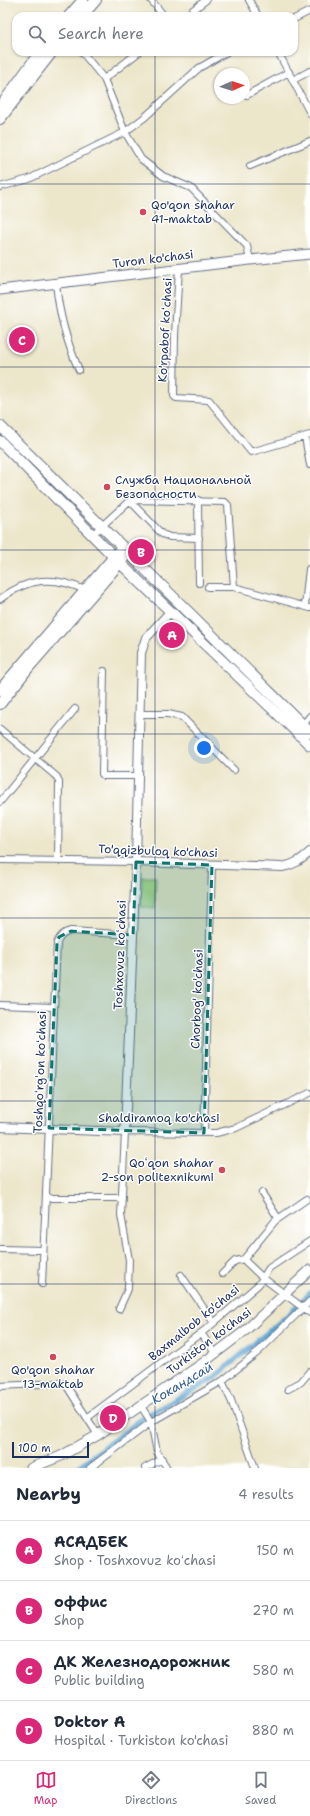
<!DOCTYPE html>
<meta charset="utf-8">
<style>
:root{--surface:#fff;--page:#f6f6f7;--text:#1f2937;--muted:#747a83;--line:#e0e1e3;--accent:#db2777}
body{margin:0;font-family:"Shantell Sans",sans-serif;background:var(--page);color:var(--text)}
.compass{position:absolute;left:214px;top:68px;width:36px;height:36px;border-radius:50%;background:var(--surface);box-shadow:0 1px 3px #0004;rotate:87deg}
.scale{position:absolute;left:12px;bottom:10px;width:77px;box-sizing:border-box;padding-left:4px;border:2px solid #1b2f5e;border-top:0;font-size:11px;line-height:14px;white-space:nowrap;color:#1b2f5e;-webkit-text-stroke:3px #fff;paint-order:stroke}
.you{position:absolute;left:204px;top:748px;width:14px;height:14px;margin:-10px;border:3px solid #fff;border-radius:50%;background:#1a73e8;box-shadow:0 0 0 6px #1a73e833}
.badge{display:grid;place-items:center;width:26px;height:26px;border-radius:50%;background:var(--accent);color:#fff;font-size:13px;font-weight:700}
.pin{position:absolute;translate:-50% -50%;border:2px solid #fff;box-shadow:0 1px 4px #0006}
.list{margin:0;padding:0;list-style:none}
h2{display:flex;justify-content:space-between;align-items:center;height:52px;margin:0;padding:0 16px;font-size:17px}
h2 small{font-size:13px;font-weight:400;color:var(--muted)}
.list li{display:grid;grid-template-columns:26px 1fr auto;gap:12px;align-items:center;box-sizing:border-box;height:60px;padding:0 16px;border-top:1px solid var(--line)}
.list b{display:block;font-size:15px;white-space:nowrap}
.list p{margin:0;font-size:13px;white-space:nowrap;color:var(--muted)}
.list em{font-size:13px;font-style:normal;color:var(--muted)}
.icon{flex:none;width:22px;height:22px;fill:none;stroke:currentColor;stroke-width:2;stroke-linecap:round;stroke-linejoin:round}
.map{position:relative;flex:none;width:310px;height:1468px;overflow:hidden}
.search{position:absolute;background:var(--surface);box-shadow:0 1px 3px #0004;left:12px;right:12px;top:12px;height:44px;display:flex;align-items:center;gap:10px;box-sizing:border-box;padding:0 14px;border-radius:12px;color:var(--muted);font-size:15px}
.sheet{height:292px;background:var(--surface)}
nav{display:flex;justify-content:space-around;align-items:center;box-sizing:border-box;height:56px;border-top:1px solid var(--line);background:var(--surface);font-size:11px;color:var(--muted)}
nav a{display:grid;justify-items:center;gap:2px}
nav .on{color:var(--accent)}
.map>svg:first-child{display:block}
.park{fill:#acd986;stroke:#648472}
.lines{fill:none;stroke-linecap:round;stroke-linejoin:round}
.canal{stroke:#58a2d0;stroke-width:5.5}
.minor-casing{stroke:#646f84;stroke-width:8}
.tertiary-casing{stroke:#646f84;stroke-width:10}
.secondary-casing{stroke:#646f84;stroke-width:11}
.primary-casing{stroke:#646f84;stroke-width:12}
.trunk-casing{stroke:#646f84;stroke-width:12}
.minor{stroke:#fff;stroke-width:6}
.tertiary{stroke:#fff;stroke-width:8}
.secondary{stroke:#fff;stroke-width:9}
.primary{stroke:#fff;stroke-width:10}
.trunk{stroke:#fff;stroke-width:10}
.marked{fill:#0f766e;fill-opacity:0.2;stroke:#0f766e;stroke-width:3;stroke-dasharray:8 5;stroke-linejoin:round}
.grid{fill:none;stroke:#1b2f5e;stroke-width:1;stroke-opacity:0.55}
.poi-dot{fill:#d1495b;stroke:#fff;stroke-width:1.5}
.labels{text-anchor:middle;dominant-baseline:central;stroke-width:3;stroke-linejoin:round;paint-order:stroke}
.poi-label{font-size:12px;fill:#1b2f5e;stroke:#fff;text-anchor:start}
.street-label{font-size:12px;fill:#1b2f5e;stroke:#fff}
.water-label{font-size:13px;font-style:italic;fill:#335d8c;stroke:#fff}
</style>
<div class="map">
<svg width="310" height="1468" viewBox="0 0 310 1468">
<rect width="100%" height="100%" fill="#fff"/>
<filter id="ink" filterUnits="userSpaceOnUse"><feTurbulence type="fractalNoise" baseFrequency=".025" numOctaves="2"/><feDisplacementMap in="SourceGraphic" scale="8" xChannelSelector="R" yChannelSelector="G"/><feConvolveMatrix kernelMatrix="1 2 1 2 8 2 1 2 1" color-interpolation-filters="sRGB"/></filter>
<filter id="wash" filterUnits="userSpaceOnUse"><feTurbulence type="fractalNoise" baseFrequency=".012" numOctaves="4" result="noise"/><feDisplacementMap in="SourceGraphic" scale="16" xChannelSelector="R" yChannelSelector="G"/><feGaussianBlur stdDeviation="0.9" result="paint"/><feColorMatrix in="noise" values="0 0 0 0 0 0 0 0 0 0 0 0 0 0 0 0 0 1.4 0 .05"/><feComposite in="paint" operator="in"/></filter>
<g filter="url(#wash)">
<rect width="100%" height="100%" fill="#ece6ca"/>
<!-- park -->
<path class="park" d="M142 877H156L155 908 141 907Z"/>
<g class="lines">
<!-- canal -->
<path class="canal" d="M77 1468 143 1418 214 1378 292 1312 310 1293"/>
</g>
</g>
<g filter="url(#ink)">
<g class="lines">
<!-- minor casing -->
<g class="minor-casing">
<path id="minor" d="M151 0 164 16
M249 0 258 16
M185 16 206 0
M294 19 310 11
M82 52 104 79 125 132 141 159 163 176 191 188 247 246 250 260
M278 52 310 113
M104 79 139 52
M293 80 310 71
M247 95 289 72
M250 166 310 141
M0 187 29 179 125 132 145 117 199 68 227 52
M179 269 175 335 174 396 176 398 209 400 251 452 310 435
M56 283C59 314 66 341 79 370
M305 437 310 465
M198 500 199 583
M130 501 162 534 170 537 199 538
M92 535 128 502 136 500 225 502 228 505 234 587 310 608
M208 587H234
M0 599C28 578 53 575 85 590
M305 606 309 569
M104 671 102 774 104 776H138
M140 714H168L182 717 234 770
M303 725 310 716
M0 729 57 777 59 782 58 861
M0 802 75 709
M0 860 136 862
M0 1005 53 1007
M204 1133 212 865
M262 1193 278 1218
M46 1198H121
M0 1249 43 1250
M244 1259 275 1221 307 1199
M244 1259 246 1262 263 1278 310 1313
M222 1274 235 1261 244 1259
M181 1275 214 1323
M42 1284 57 943C60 936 63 933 71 931L133 935
M119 1309 128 1289 129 1260 121 1215 125 1132 216 1133 236 1128 310 1093
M201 1333 215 1353
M222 1381 231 1400 255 1468
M0 1386 61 1383 66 1385 98 1435
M288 1389 301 1382 310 1371
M141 1406 151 1422 157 1452 167 1468
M87 1418 209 1327 259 1284 269 1268 310 1241
M90 1468 151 1422 222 1381 257 1353 310 1301
M145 1468 162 1459"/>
</g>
<!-- tertiary casing -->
<g class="tertiary-casing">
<path id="tertiary" d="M136 862 282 867C294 865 301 860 310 852
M0 1127 125 1132 136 862 141 653 146 638 171 611"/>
</g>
<!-- secondary casing -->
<g class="secondary-casing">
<path id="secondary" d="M0 290 250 260 310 254
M31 1468 61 1456 98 1435 203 1363 246 1330 310 1270"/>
</g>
<!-- primary casing -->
<g class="primary-casing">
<path id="primary" d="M0 426 310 732
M0 441 119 562 310 745
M0 690 118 552
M0 704 29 667 124 558"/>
</g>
<!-- trunk casing -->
<g class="trunk-casing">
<path id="trunk" d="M69 16 83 0
M82 16 96 0
M0 107 40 52
M0 119 52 52"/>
</g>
<!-- minor -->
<use href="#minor" class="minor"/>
<!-- tertiary -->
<use href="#tertiary" class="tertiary"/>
<!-- secondary -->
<use href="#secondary" class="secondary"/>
<!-- primary -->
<use href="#primary" class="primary"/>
<!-- trunk -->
<use href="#trunk" class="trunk"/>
</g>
</g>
<!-- marked area -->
<path class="marked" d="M136 862 212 865 204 1133 49 1128 57 943 59 937 71 931 133 935Z"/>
<!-- grid -->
<path class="grid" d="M155 0V16M155 52V1468M0 184H310M0 367H310M0 550H310M0 734H310M0 918H310M0 1101H310M0 1284H310"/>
<!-- markers -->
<g class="poi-dot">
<circle cx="143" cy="212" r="4"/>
<circle cx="107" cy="487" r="4"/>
<circle cx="222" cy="1170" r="4"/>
<circle cx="53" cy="1357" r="4"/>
</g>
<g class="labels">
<!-- poi labels -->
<g class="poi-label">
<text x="151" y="205">Qo'qon shahar<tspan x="151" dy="14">41-maktab</tspan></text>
<text x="115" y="480">Служба Национальной<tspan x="115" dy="14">Безопасности</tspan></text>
<text x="214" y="1163" text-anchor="end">Qoʻqon shahar<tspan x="214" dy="14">2-son politexnikumi</tspan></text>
<text x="53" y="1370" text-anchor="middle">Qo'qon shahar<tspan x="53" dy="14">13-maktab</tspan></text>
</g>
<!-- street labels -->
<g class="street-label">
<text transform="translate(153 259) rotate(-7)">Turon ko'chasi</text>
<text transform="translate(165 330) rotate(-87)">Ko'rpabof koʻchasi</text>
<text transform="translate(158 851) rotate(2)">To'qqizbuloq ko'chasi</text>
<text transform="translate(120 955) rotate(-88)">Toshxovuz koʻchasi</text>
<text transform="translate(197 999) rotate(-88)">Chorbog' ko'chasi</text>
<text transform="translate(40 1072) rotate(-88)">Toshqoʻrgʻon koʻchasi</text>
<text x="159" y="1118">Shaldiramoq ko'chasi</text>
<text transform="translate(194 1323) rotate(-39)">Baxmalbob ko'chasi</text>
<text transform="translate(209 1341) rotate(-37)">Turkiston ko'chasi</text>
</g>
<!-- water labels -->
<g class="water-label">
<text transform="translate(182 1383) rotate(-31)">Кокандсай</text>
</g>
</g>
</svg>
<svg class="compass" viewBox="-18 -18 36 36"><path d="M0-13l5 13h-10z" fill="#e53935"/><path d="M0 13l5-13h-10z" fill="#747a83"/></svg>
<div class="scale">100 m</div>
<div class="you"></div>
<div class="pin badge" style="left:172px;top:635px">A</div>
<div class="pin badge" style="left:141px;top:552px">B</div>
<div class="pin badge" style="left:22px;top:340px">C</div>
<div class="pin badge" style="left:113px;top:1418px">D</div>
<div class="search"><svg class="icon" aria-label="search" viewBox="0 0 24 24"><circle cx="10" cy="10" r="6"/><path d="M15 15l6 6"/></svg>Search here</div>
</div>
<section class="sheet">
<h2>Nearby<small>4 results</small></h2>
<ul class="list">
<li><span class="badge">A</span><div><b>АСАДБЕК</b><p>Shop · Toshxovuz koʻchasi</p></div><em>150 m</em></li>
<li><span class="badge">B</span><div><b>оффис</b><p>Shop</p></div><em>270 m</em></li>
<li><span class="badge">C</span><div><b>ДК Железнодорожник</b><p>Public building</p></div><em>580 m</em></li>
<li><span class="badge">D</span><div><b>Doktor A</b><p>Hospital · Turkiston ko'chasi</p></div><em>880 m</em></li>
</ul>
</section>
<nav>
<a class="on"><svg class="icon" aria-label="map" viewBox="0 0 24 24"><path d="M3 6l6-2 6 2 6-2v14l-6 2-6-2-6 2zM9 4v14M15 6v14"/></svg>Map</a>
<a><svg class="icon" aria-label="directions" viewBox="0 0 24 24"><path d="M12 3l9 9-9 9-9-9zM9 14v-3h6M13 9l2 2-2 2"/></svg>Directions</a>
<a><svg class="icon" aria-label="saved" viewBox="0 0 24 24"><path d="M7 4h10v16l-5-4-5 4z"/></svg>Saved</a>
</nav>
